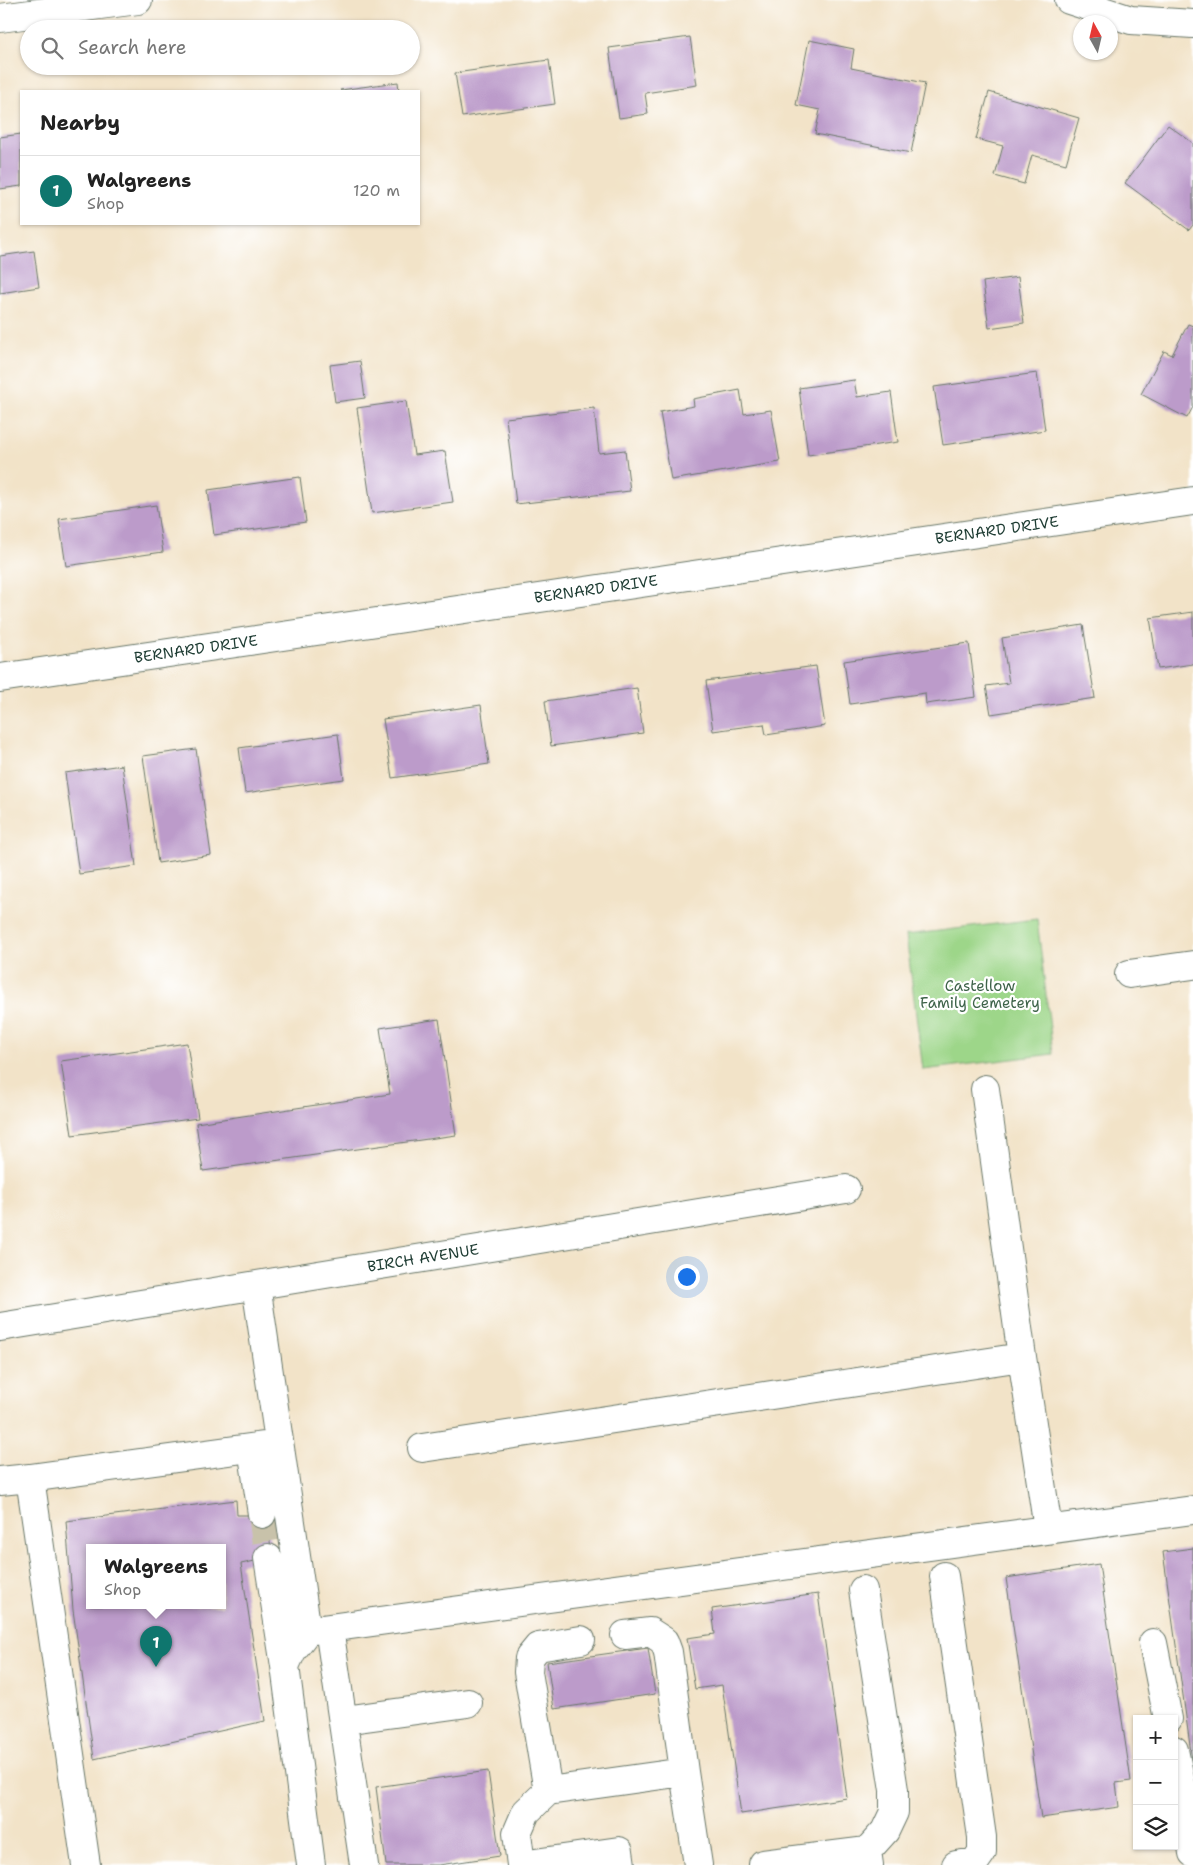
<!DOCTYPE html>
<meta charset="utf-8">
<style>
:root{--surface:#fff;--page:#f6f6f6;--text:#222;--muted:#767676;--line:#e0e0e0;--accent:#0f766e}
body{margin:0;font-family:"Shantell Sans",sans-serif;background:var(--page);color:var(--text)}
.controls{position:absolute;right:15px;bottom:15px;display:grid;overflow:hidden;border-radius:0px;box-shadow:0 1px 4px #0004}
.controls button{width:45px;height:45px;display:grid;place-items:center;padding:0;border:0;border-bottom:1px solid var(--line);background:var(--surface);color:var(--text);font:25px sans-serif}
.compass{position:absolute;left:1073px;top:15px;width:45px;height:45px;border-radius:50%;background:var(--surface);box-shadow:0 1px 4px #0004;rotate:352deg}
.you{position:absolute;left:686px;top:1276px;width:18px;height:18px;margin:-12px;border:4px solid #fff;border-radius:50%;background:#1a73e8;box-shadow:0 0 0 8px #1a73e833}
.badge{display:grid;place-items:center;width:32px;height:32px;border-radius:50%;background:var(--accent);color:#fff;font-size:16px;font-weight:700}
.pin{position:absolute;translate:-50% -41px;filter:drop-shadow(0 1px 2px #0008)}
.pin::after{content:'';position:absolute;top:26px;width:18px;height:15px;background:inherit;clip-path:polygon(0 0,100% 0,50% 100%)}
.popup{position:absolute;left:86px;top:1544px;width:140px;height:65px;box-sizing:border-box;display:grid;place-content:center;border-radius:0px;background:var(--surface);filter:drop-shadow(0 1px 4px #0005);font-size:16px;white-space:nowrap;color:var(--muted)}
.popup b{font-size:19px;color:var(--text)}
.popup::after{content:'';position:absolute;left:50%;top:100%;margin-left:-10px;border:10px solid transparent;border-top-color:var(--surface)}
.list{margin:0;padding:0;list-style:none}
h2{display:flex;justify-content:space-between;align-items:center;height:65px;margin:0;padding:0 20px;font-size:21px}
h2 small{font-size:16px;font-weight:400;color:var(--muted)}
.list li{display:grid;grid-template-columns:32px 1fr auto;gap:15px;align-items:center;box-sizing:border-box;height:70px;padding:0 20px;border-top:1px solid var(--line)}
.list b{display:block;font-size:19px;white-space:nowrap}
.list p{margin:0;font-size:16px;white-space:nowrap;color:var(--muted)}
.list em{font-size:16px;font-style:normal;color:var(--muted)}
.icon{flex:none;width:28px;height:28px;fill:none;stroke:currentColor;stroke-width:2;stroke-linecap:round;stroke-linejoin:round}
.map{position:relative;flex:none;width:1193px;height:1865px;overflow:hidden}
.search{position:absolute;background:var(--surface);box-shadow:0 1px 4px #0004;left:20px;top:20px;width:400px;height:55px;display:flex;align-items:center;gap:12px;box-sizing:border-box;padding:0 18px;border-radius:28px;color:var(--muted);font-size:19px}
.panel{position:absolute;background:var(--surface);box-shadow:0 1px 4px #0004;left:20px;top:90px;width:400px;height:135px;border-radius:0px}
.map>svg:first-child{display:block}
.green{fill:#9dd689;stroke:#5e8a5e}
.building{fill:#bc9bca;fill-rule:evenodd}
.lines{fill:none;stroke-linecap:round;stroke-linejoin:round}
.minor-tunnel{stroke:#c8c2aa;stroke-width:28;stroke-dasharray:28 14;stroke-linecap:butt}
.minor-casing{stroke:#697768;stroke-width:30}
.minor{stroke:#fff;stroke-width:28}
.labels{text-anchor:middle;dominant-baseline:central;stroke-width:4.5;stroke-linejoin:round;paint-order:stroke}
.street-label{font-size:15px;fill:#1f3d34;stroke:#fff}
.park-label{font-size:15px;fill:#3e6349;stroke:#fff}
</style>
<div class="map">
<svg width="1193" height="1865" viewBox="0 0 1193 1865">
<rect width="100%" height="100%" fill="#fff"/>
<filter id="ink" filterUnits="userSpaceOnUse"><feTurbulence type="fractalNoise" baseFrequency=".02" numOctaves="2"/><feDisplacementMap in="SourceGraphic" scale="10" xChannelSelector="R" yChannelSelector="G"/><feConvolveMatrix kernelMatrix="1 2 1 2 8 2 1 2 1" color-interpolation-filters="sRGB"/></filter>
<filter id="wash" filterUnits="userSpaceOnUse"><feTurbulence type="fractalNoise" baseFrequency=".0096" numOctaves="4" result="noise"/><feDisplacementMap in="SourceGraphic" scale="20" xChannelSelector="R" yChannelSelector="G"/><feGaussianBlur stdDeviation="1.12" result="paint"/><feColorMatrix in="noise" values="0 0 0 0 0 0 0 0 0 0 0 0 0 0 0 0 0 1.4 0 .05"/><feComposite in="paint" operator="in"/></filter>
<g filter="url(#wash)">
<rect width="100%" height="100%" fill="#f2e3c8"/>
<!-- green -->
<path class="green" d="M1037 919 1053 1054 923 1070 906 935Z"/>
<g id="blocks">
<!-- building -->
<path class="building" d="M690 37 697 85 645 93 648 114 619 118 609 48Z
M809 40 854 49 851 68 925 83 911 153 815 134 820 110 796 105Z
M549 60 555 104 462 117 455 73Z
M398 82 399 91H341L340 90Z
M989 92 1079 118 1066 164 1032 155 1024 184 995 176 1003 146 976 139Z
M1168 125 1193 143V225L1189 230 1125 183Z
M21 134V186L0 189V137Z
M34 251 39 287 0 293V256Z
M1018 277 1024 323 989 328 983 282Z
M1188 324 1193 326V407L1187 418 1141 394 1164 351 1172 355Z
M360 361 365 398 335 402 330 365Z
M1037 373 1045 430 943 445 934 387Z
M854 380 857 397 891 392 898 442 808 455 799 388Z
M740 390 744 414 771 410 780 462 671 480 660 412 694 406 693 399Z
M406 401 414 455 445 451 453 502 372 513 357 408Z
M594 408 599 453 625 450 630 491 516 504 506 418Z
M300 477 306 522 214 535 208 490Z
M156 505 163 552 66 566 59 519Z
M1193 612V664L1158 669 1150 618Z
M1083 625 1095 698 991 714 986 686 1009 683 1002 638Z
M969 643 976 697 926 704 925 693 850 704 844 661Z
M816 666 825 726 766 735 764 724 713 731 706 681Z
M637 688 643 733 551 746 545 701Z
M481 705 489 764 392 778 383 719Z
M338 734 344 779 245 793 239 748Z
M196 749 211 855 158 863 143 756Z
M122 765 136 866 79 874 65 773Z
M439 1019 456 1135 203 1171 196 1123 390 1094 380 1028Z
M187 1043 198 1118 72 1135 61 1061Z
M236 1500 237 1515H265L273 1557 241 1564 265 1721 94 1759 73 1610 66 1521ZM90 1548H222V1606H90Z
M1193 1548V1760H1192L1163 1552Z
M1099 1564 1131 1781 1116 1783 1119 1807 1041 1818 1006 1578Z
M818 1594 847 1798 741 1814 722 1685 695 1689 687 1638 715 1634 712 1609Z
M648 1648 655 1694 554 1709 547 1662Z
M488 1771 500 1856 439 1865H386L376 1787Z"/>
</g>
</g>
<g filter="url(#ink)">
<use href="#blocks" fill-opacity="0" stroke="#697768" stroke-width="1"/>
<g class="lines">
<!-- minor-tunnel -->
<path class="minor-tunnel" d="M262 1514 268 1558"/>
<!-- minor casing -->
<g class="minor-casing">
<path id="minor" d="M1069 0 1131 20 1193 24
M0 18 138 0
M0 678 1193 501
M1129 974 1193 965
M985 1089 1022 1357 1048 1529
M256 1285 307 1631 292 1651 285 1666 311 1865
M0 1327 846 1189
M252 1448 262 1514
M422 1448 1022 1357
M0 1481 30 1478
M268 1558 285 1666
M944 1576 982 1837V1852L975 1862 956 1865
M863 1590 894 1790V1812L885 1831 867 1851
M329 1628 364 1865
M307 1631 1193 1510
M625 1635 650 1632 664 1641 668 1652 684 1772
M581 1640 538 1647 529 1658 528 1672 548 1791 684 1772 698 1865
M1153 1643 1168 1719
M344 1720 468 1703
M1174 1750 1187 1812
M548 1791 526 1812 517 1833 521 1865 619 1851 621 1865
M1193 1812H1187L1193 1853
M763 1864 867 1851 869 1865
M86 1865 30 1478 279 1444"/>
</g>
<!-- minor -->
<use href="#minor" class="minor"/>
</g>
</g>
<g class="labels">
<!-- street labels -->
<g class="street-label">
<text transform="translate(997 530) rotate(-8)">BERNARD DRIVE</text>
<text transform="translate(596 589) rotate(-8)">BERNARD DRIVE</text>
<text transform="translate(196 649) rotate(-8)">BERNARD DRIVE</text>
<text transform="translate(423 1258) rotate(-9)">BIRCH AVENUE</text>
</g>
<!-- park labels -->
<g class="park-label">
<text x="980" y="986">Castellow<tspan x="980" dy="17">Family Cemetery</tspan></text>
</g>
</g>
</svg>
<div class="controls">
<button>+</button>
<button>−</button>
<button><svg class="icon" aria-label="layers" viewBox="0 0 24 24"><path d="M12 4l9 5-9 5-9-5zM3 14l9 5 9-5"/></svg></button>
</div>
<svg class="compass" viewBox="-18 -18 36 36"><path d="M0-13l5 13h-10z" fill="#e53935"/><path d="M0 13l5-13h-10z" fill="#767676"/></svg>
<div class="you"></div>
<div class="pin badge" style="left:156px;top:1667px">1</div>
<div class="popup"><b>Walgreens</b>Shop</div>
<div class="search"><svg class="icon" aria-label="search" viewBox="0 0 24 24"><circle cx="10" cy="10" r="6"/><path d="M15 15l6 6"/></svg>Search here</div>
<section class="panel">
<h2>Nearby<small></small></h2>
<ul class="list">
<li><span class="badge">1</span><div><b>Walgreens</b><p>Shop</p></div><em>120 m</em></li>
</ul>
</section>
</div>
